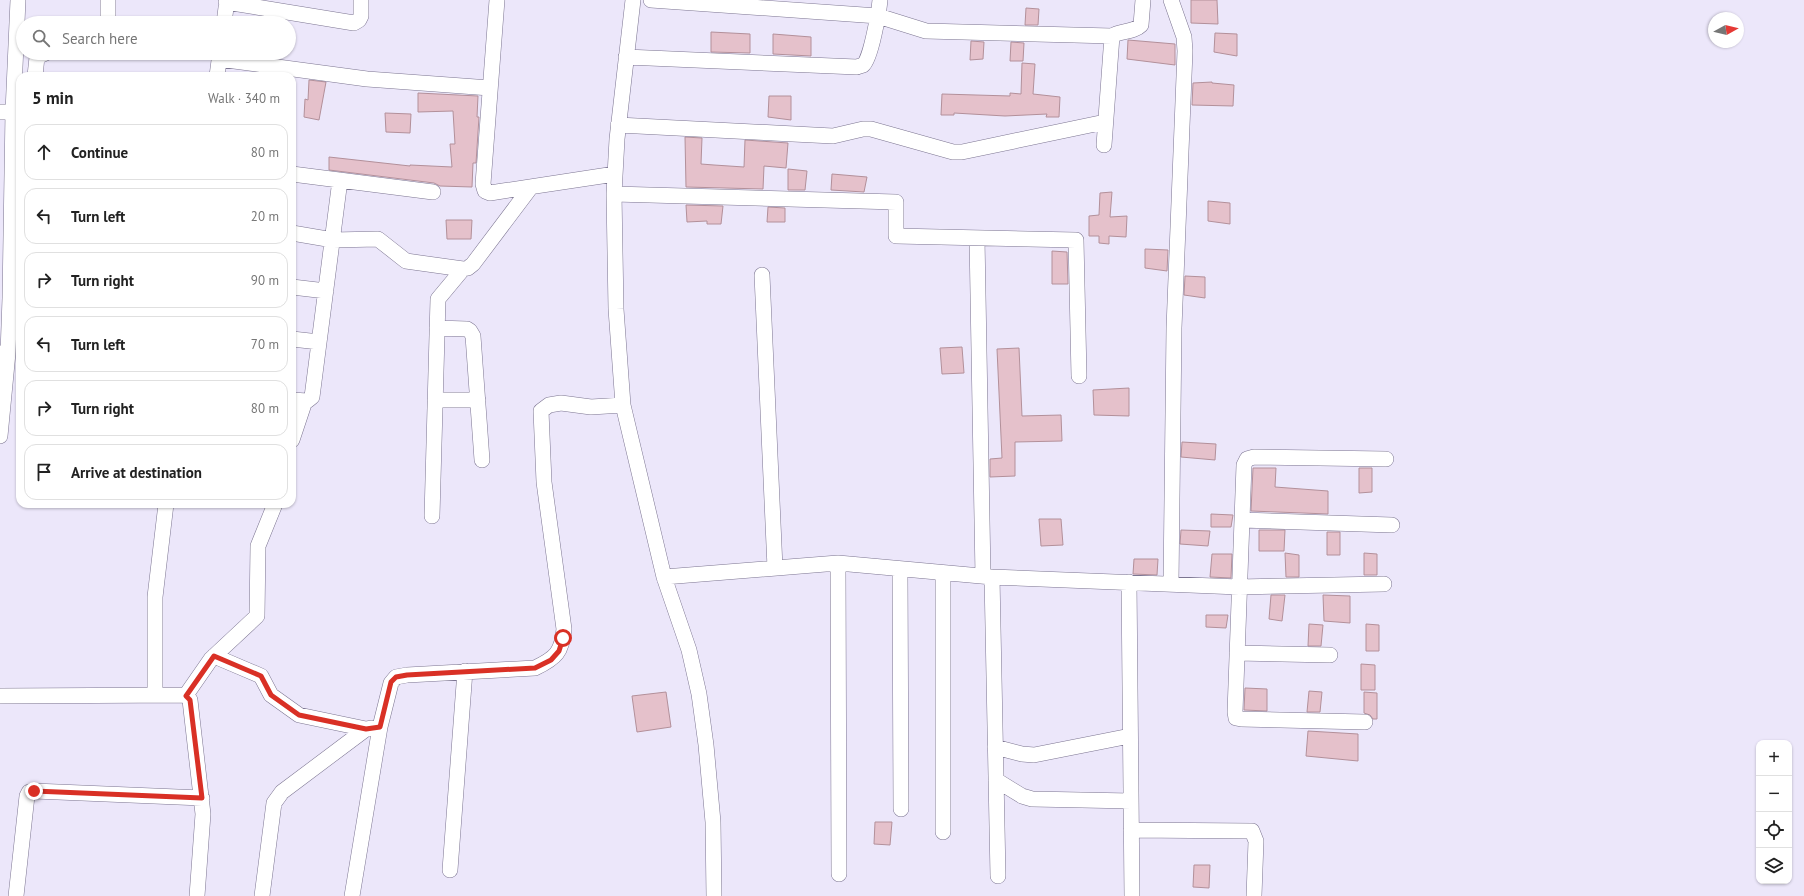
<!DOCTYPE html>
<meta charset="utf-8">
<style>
:root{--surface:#fff;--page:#f2f2f2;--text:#222;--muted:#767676;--line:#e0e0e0}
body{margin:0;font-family:"PT Sans",sans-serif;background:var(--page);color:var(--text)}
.controls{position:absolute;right:12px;bottom:12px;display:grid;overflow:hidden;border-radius:8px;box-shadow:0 1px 3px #0004}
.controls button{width:36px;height:36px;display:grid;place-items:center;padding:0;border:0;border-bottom:1px solid var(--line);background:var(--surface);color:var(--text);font:20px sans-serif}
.compass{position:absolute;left:1708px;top:12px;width:36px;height:36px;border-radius:50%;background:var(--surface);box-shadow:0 1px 3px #0004;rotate:82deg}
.stop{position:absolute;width:12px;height:12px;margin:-9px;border:3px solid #d93025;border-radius:50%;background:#fff}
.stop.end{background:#d93025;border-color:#fff;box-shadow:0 1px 4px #0008}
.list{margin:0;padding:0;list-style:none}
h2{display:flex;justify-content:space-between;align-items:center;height:52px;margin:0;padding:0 16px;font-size:17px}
h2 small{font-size:13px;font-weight:400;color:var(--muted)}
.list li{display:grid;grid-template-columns:26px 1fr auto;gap:12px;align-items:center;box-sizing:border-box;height:56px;margin:0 8px 8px;padding:0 8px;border:1px solid var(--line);border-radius:12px}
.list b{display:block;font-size:15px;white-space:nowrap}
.list em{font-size:13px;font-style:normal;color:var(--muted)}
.icon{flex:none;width:22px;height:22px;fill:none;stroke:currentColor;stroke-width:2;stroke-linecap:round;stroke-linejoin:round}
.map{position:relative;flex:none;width:1804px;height:896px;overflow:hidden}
.search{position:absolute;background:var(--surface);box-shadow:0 1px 3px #0004;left:16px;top:16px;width:280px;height:44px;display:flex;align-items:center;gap:10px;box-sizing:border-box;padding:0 14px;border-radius:22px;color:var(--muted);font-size:15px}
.panel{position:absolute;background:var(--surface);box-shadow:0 1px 3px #0004;left:16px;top:72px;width:280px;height:436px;border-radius:12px}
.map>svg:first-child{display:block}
.building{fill:#e5c1cb;stroke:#b3909a}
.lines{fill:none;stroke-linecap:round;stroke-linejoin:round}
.minor-casing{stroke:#7c7591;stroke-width:16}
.minor{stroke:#fff;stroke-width:15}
.route{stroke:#d93025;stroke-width:5}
</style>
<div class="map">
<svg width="1804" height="896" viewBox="0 0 1804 896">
<rect width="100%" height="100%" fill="#ece7fa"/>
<!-- building -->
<path class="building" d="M1191 0H1217L1218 24 1191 23Z
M1026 8 1039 9 1038 25H1025Z
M711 32 750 34V53L711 52Z
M1215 33 1237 34V56L1214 52Z
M773 34 811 37V56L773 54Z
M1128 40 1175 44V65L1127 59Z
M971 41 984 42 983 59 970 60Z
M1011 42 1024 43 1023 61H1010Z
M1022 63 1035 64 1033 94 1060 97 1059 117H1046L1047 114 1005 116 954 113V115H941L942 94 1010 96V93L1021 94Z
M309 80 326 82 319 120 304 117 305 99 308 100Z
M1212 82V83L1234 85 1233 106 1192 105 1193 83Z
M418 93 478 96 477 117H479L476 163H473L472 187 440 186 434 183 329 170V157L410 166V165L452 167 450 144H455L453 111 418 112Z
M769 96H791V120L768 117Z
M385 113 411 114 410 133 386 132Z
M685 137 702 138 701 164 714 165 744 167 745 140 788 143 786 168 764 166 763 189 686 187Z
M788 169 807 171 805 190H788Z
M832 174 867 177 864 192 831 190Z
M1112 192 1110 217 1127 216 1126 237 1109 236V244L1099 243V236H1089V216L1099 215 1100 193Z
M1208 201 1230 203V224L1208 221Z
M686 205 723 206 721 224H707V221L687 222Z
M768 207 785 208V222H767Z
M446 220H472L471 239H447Z
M1145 249 1168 250 1167 271 1145 268Z
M1052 251 1067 252 1068 284H1052Z
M1185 276 1205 277V298L1184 295Z
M962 347 964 373 942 374 940 348Z
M1019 348 1022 416 1061 415 1062 441 1015 442V476L990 477V459L1002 458 997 349Z
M1129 388V416L1094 415 1093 390Z
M1182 442 1216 444 1215 460 1181 457Z
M1253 468H1276L1275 487 1328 491V514L1251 511Z
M1359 468H1372V492L1359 493Z
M1211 514 1233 515 1231 527H1211Z
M1039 519H1061L1063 545 1041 546Z
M1181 530 1210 531 1208 546 1180 544Z
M1259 530H1285L1284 551H1259Z
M1327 532H1340V555H1327Z
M1285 553 1299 555V577H1286Z
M1364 553 1377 554V575H1364Z
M1212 554H1232L1231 578 1210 577Z
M1134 559H1158L1157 575 1133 574Z
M1271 595H1285L1282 621 1269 619Z
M1323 595 1350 596V623L1324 621Z
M1206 615H1228L1226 628 1206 627Z
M1309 624 1323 625 1321 646H1308Z
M1366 624 1379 625V651H1366Z
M1361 664 1375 665V690H1361Z
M1245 688 1267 689V711L1244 710Z
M1309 691 1322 692 1320 712H1307Z
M666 692 671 727 637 732 632 696Z
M1364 692 1377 693V719H1373L1370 715 1364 713Z
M1308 731 1358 734V761L1306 756Z
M875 822H892L890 845 874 844Z
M1194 865H1210L1209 888 1193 887Z"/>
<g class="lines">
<!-- minor casing -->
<g class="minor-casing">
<path id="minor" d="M497 0 483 184 485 191 490 193 615 174
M633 0 617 139 614 194 616 309 623 405 664 577 689 650 699 694 706 745 713 822 714 896
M651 0 878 16 926 31 1112 36
M1171 0 1184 37 1185 51 1174 328 1171 584
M226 2 354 23 359 20 361 16V0
M108 23V0
M224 23 227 0
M626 57 857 67C859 66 861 66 863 65 871 59 879 11 880 0
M219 59 367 79 490 88
M35 76 37 57 46 53
M217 76 220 53
M0 112H20
M618 125 833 136 863 129H871L953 152H962L1105 122
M1104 145 1112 36C1120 30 1133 33 1141 25L1143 0
M292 174 433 192
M614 194 896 202V236L1076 240 1079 376
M292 233 333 240 378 239 406 261 463 269 468 268 473 264 531 187
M977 238 983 576
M762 275 775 568
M292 287 326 291
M437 328 467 329 470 331 473 336 482 460
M292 339 319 342
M0 353H8L10 298 13 112 18 0
M292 400 307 401 312 397 340 180
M435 400H478
M0 436 8 353
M292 440 305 401
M432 516 438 299 463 269
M1242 520 1392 525
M838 563 839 874
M900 570 901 809
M664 577 838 563 992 577 1239 587 1384 584
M992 577 998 876
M1129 582 1132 896
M1237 653 1330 655
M214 656 261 676 271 695 299 715 366 729 371 728
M155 695V597L166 504
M186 695 211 659 257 616 258 546 275 504
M0 696 186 695 190 700 203 814 197 896
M1365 722 1241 719 1236 718 1235 712 1244 465 1247 459 1254 457 1386 459
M995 747 1022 754 1034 755 1130 736
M996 780 1022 796 1032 799 1131 801
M1131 830 1252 831 1256 841 1254 896
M943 832V573
M450 870 465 671
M16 896 27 796 29 792 34 791 202 798
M262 896 274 803 282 792 366 729
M352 896 380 727 391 683 396 677 407 675 535 668C556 658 562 652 564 629L544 482 541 411 549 405 561 403 591 407 623 405"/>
</g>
<!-- minor -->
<use href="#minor" class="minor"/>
</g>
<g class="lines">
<!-- route -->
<path class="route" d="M34 791 202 798 190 700 186 696 214 656 261 676 271 695 299 715 366 729 380 727 391 682 396 677 407 675 535 668 551 660 559 651 563 638"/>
</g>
</svg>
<div class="controls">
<button>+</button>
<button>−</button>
<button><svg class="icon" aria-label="locate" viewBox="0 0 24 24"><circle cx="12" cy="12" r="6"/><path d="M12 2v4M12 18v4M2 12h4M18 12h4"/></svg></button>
<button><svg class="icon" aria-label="layers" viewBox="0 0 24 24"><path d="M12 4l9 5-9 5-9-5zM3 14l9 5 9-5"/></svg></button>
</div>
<svg class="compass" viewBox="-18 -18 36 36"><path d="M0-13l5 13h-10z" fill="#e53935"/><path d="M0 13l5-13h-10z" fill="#767676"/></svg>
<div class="stop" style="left:563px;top:638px"></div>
<div class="stop end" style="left:34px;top:791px"></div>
<div class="search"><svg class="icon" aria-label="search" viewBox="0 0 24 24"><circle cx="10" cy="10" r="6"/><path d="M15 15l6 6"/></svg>Search here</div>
<section class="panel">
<h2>5 min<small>Walk · 340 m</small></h2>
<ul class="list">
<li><svg class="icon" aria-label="ahead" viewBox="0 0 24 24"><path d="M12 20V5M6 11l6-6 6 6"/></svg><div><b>Continue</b></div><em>80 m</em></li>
<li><svg class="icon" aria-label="left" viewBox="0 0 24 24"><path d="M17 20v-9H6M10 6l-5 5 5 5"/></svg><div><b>Turn left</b></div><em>20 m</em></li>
<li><svg class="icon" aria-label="right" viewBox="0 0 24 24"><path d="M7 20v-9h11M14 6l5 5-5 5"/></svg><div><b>Turn right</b></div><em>90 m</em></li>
<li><svg class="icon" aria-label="left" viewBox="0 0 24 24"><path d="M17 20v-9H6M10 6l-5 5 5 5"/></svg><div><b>Turn left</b></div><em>70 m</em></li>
<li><svg class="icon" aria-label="right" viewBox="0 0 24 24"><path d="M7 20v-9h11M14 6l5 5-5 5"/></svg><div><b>Turn right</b></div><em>80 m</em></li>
<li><svg class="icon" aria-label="arrive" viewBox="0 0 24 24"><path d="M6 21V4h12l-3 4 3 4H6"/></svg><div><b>Arrive at destination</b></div></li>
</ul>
</section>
</div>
